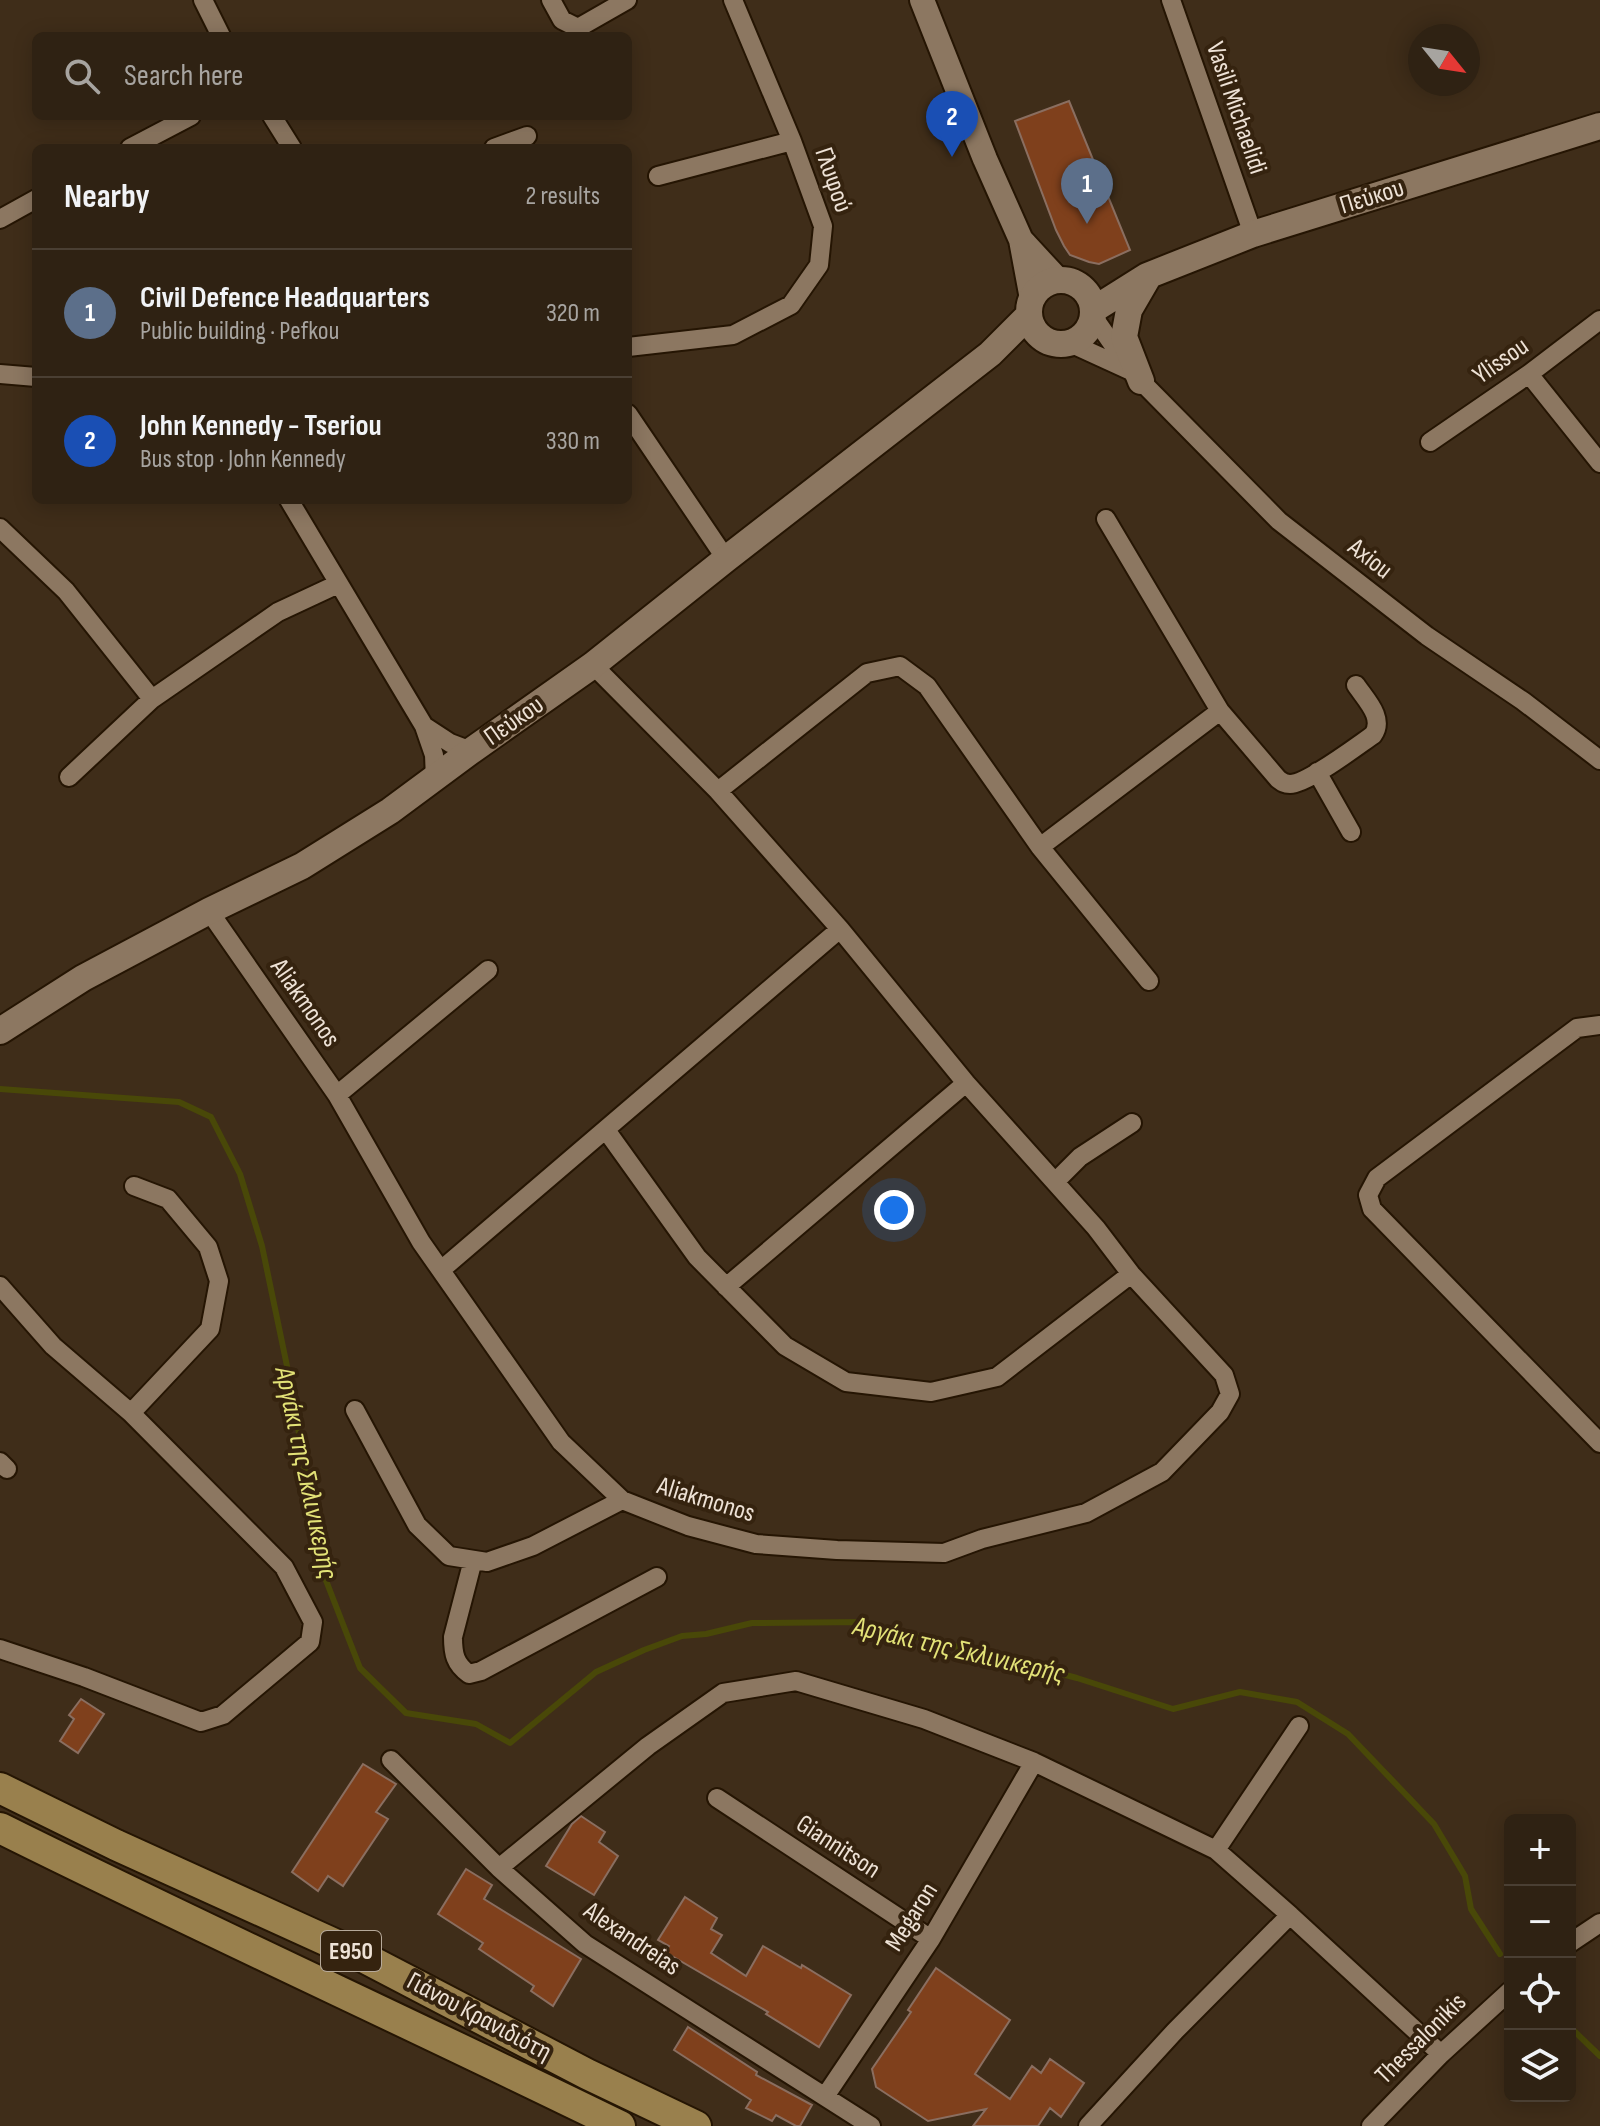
<!DOCTYPE html>
<meta charset="utf-8">
<style>
:root{--surface:#2f2213;--page:#372a1c;--text:#f1f3f6;--muted:#a7a4a0;--line:#4a3f33;--accent:#f38af2}
body{margin:0;font-family:"Sofia Sans Condensed",sans-serif;background:var(--page);color:var(--text)}
.controls{position:absolute;right:24px;bottom:24px;display:grid;overflow:hidden;border-radius:12px;box-shadow:0 4px 20px #0003}
.controls button{width:72px;height:72px;display:grid;place-items:center;padding:0;border:0;border-bottom:2px solid var(--line);background:var(--surface);color:var(--text);font:40px sans-serif}
.compass{position:absolute;left:1408px;top:24px;width:72px;height:72px;border-radius:50%;background:var(--surface);box-shadow:0 4px 20px #0003;rotate:120deg}
.you{position:absolute;left:894px;top:1210px;width:28px;height:28px;margin:-20px;border:6px solid #fff;border-radius:50%;background:#1a73e8;box-shadow:0 0 0 12px #1a73e833}
.badge{display:grid;place-items:center;width:52px;height:52px;border-radius:50%;background:var(--accent);color:#fff;font-size:26px;font-weight:700}
.pin{position:absolute;translate:-50% -66px;filter:drop-shadow(0 2px 4px #0008)}
.pin::after{content:'';position:absolute;top:42px;width:28px;height:24px;background:inherit;clip-path:polygon(0 0,100% 0,50% 100%)}
.list{margin:0;padding:0;list-style:none}
h2{display:flex;justify-content:space-between;align-items:center;height:104px;margin:0;padding:0 32px;font-size:34px}
h2 small{font-size:26px;font-weight:400;color:var(--muted)}
.list li{display:grid;grid-template-columns:52px 1fr auto;gap:24px;align-items:center;box-sizing:border-box;height:128px;padding:0 32px;border-top:2px solid var(--line)}
.list b{display:block;font-size:30px;white-space:nowrap}
.list p{margin:0;font-size:26px;white-space:nowrap;color:var(--muted)}
.list em{font-size:26px;font-style:normal;color:var(--muted)}
.icon{flex:none;width:44px;height:44px;fill:none;stroke:currentColor;stroke-width:2;stroke-linecap:round;stroke-linejoin:round}
.map{position:relative;flex:none;width:1600px;height:2126px;overflow:hidden}
.search{position:absolute;background:var(--surface);box-shadow:0 4px 20px #0003;left:32px;top:32px;width:600px;height:88px;display:flex;align-items:center;gap:20px;box-sizing:border-box;padding:0 28px;border-radius:12px;color:var(--muted);font-size:30px}
.panel{position:absolute;background:var(--surface);box-shadow:0 4px 20px #0003;left:32px;top:144px;width:600px;height:360px;border-radius:12px}
.map>svg:first-child{display:block}
.lines{fill:none;stroke-linecap:round;stroke-linejoin:round}
.stream{stroke:#494808;stroke-width:6}
.building{fill:#7f401c;stroke:#8a6e60;stroke-width:2}
.minor-casing{stroke:#251503;stroke-width:22}
.tertiary-casing{stroke:#251503;stroke-width:28}
.secondary-casing{stroke:#251503;stroke-width:30}
.primary-casing{stroke:#251503;stroke-width:34}
.minor{stroke:#8c7761;stroke-width:18}
.tertiary{stroke:#8c7761;stroke-width:24}
.secondary{stroke:#8c7761;stroke-width:26}
.primary{stroke:#99804d;stroke-width:30}
.labels{text-anchor:middle;dominant-baseline:central;stroke-width:8;stroke-linejoin:round;paint-order:stroke}
.shield{fill:#35230f;stroke:#b6a99a;stroke-width:2}
.shield-label{font-size:24px;font-weight:bold;fill:#eee2d6}
.street-label{font-size:26px;fill:#eee2d6;stroke:#35230f}
.water-label{font-size:28px;font-style:italic;fill:#e3e277;stroke:#35230f}
</style>
<div class="map">
<svg width="1600" height="2126" viewBox="0 0 1600 2126">
<rect width="100%" height="100%" fill="#3f2d19"/>
<g class="lines">
<!-- stream -->
<path class="stream" d="M0 1089 179 1102 211 1117 240 1174 262 1246 292 1390 320 1565 360 1668 406 1713 476 1724 510 1743 596 1672 644 1650 682 1636 706 1634 752 1623 862 1622 1077 1678 1173 1709 1240 1692 1297 1702 1348 1734 1434 1824 1465 1876 1471 1909 1500 1954
M1570 2027 1600 2056"/>
</g>
<!-- building -->
<path class="building" d="M1069 101 1130 250 1099 264 1089 262 1070 255 1064 246 1056 230 1015 121Z
M81 1699 104 1714 78 1753 60 1741 74 1719 69 1715Z
M363 1764 396 1784 376 1812 388 1819 343 1886 328 1876 318 1891 292 1872Z
M581 1816 605 1832 599 1842 618 1856 594 1895 546 1866 572 1824Z
M466 1869 492 1885 484 1899 581 1959 553 2006 531 1991 534 1986 479 1949 483 1943 438 1914Z
M685 1897 717 1918 711 1929 722 1935 711 1953 746 1976 763 1946 801 1968 802 1965 851 1995 819 2047 766 2014 768 2012 665 1952 669 1946 658 1940Z
M936 1968 1010 2020 975 2074 1010 2099 1032 2066 1041 2073 1050 2059 1084 2083 1061 2117 1050 2108 1038 2126H973L986 2109 928 2121 876 2087 872 2069 911 2012 908 2010Z
M688 2027 757 2072 756 2075 812 2105 800 2126H796L776 2115 772 2121 746 2108 751 2100 674 2050Z"/>
<g class="lines">
<!-- minor casing -->
<g class="minor-casing">
<path id="minor" d="M203 0 221 36
M551 0 562 20 578 28 627 0
M1171 0 1253 234
M272 116 292 148
M130 148 191 116
M494 148 527 136
M658 176 792 141
M0 219 36 199
M1093 316 1131 371 1279 521 1427 636 1523 701 1600 760
M1070 343 1129 370
M628 347 733 335 791 305 819 265 823 226 792 141 733 0
M0 374 36 377
M1529 374 1600 463
M628 414 726 559
M1430 442 1529 374 1600 320
M289 500 424 726 434 755 435 779
M1106 519 1220 711 1278 779C1282 782 1284 784 1290 784 1307 784 1357 746 1373 735 1385 718 1366 700 1356 685
M0 528 66 591 152 699
M424 726 450 743 471 751
M1317 772 1351 832
M69 777 152 699 278 612 338 584
M718 791 867 673 900 666 927 686 1040 847 1149 981
M1040 847 1220 711
M209 911 337 1095 421 1242 561 1442 622 1500 688 1526 756 1544 837 1550 944 1553 982 1539 1086 1513 1162 1472 1220 1412 1230 1394 1224 1375 1131 1274 1096 1228 966 1083 840 929 718 791 593 665
M1600 1025 1577 1028 1377 1178 1368 1195 1372 1209 1600 1443
M337 1095 488 970
M606 1130 697 1257 785 1346 846 1382 931 1392 997 1377 1131 1274
M1055 1182 1080 1157 1132 1123
M441 1270 840 929
M0 1286 53 1346 131 1413 284 1567 313 1622 310 1642 223 1715 201 1722 84 1677 0 1649
M726 1287 966 1083
M355 1410 417 1525 449 1556 487 1562 533 1546 622 1500
M131 1413 210 1329 219 1281 208 1247 168 1199 134 1186
M0 1462 7 1469
M473 1560 453 1637C453 1654 455 1664 469 1674L481 1671 657 1577
M391 1760 499 1868 585 1944 871 2126
M717 1798 931 1939
M1216 1850 1299 1726
M499 1868 648 1746 723 1693 796 1681 924 1719 1034 1762 1216 1850 1290 1915 1441 2054
M1570 1943 1600 1923
M826 2095 931 1939 1034 1762
M1088 2126 1175 2031 1290 1915
M1371 2126 1441 2054 1510 1991"/>
</g>
<!-- tertiary casing -->
<g class="tertiary-casing">
<path id="tertiary" d="M922 0 985 159 1021 240 1032 299
M1021 240 1058 280"/>
</g>
<!-- secondary casing -->
<g class="secondary-casing">
<path id="secondary" d="M1029 312a32 32 0 1 1 64 0a32 32 0 1 1-64 0Z
M1093 310 1147 276 1253 234 1600 126
M1141 381 1124 337 1129 310 1147 279
M0 1031 83 978 209 911 302 866 390 811 471 751 593 665 726 559 990 354 1029 315"/>
</g>
<!-- primary casing -->
<g class="primary-casing">
<path id="primary" d="M0 1788 116 1845 363 1957 587 2074 696 2126
M0 1828C205 1930 414 2025 620 2126"/>
</g>
<!-- minor -->
<use href="#minor" class="minor"/>
<!-- tertiary -->
<use href="#tertiary" class="tertiary"/>
<!-- secondary -->
<use href="#secondary" class="secondary"/>
<!-- primary -->
<use href="#primary" class="primary"/>
</g>
<g class="labels">
<!-- shield labels -->
<rect class="shield" x="321" y="1931" width="60" height="40" rx="6"/>
<g class="shield-label">
<text x="351" y="1951">E950</text>
</g>
<!-- street labels -->
<g class="street-label">
<text transform="translate(1236 108) rotate(71)">Vasili Michaelidi</text>
<text transform="translate(833 180) rotate(71)">Γλυφού</text>
<text transform="translate(1372 197) rotate(-17)">Πεύκου</text>
<text transform="translate(1501 361) rotate(-35)">Ylissou</text>
<text transform="translate(1370 559) rotate(38)">Axiou</text>
<text transform="translate(514 721) rotate(-35)">Πεύκου</text>
<text transform="translate(305 1003) rotate(55)">Aliakmonos</text>
<text transform="translate(706 1500) rotate(17)">Aliakmonos</text>
<text transform="translate(838 1847) rotate(33)">Giannitson</text>
<text transform="translate(912 1917) rotate(-58)">Megaron</text>
<text transform="translate(632 1939) rotate(34)">Alexandreias</text>
<text transform="translate(479 2017) rotate(28)">Γιάνου Κρανιδιότη</text>
<text transform="translate(1421 2039) rotate(-45)">Thessalonikis</text>
</g>
<!-- water labels -->
<g class="water-label">
<text transform="translate(306 1473) rotate(78)">Αργάκι της Σκλινικερής</text>
<text transform="translate(959 1650) rotate(13)">Αργάκι της Σκλινικερής</text>
</g>
</g>
</svg>
<div class="controls">
<button>+</button>
<button>−</button>
<button><svg class="icon" aria-label="locate" viewBox="0 0 24 24"><circle cx="12" cy="12" r="6"/><path d="M12 2v4M12 18v4M2 12h4M18 12h4"/></svg></button>
<button><svg class="icon" aria-label="layers" viewBox="0 0 24 24"><path d="M12 4l9 5-9 5-9-5zM3 14l9 5 9-5"/></svg></button>
</div>
<svg class="compass" viewBox="-18 -18 36 36"><path d="M0-13l5 13h-10z" fill="#e53935"/><path d="M0 13l5-13h-10z" fill="#a7a4a0"/></svg>
<div class="you"></div>
<div class="pin badge" style="left:1087px;top:224px;background:#5c6f8a">1</div>
<div class="pin badge" style="left:952px;top:157px;background:#1a4fb4">2</div>
<div class="search"><svg class="icon" aria-label="search" viewBox="0 0 24 24"><circle cx="10" cy="10" r="6"/><path d="M15 15l6 6"/></svg>Search here</div>
<section class="panel">
<h2>Nearby<small>2 results</small></h2>
<ul class="list">
<li><span class="badge" style="background:#5c6f8a">1</span><div><b>Civil Defence Headquarters</b><p>Public building · Pefkou</p></div><em>320 m</em></li>
<li><span class="badge" style="background:#1a4fb4">2</span><div><b>John Kennedy - Tseriou</b><p>Bus stop · John Kennedy</p></div><em>330 m</em></li>
</ul>
</section>
</div>
